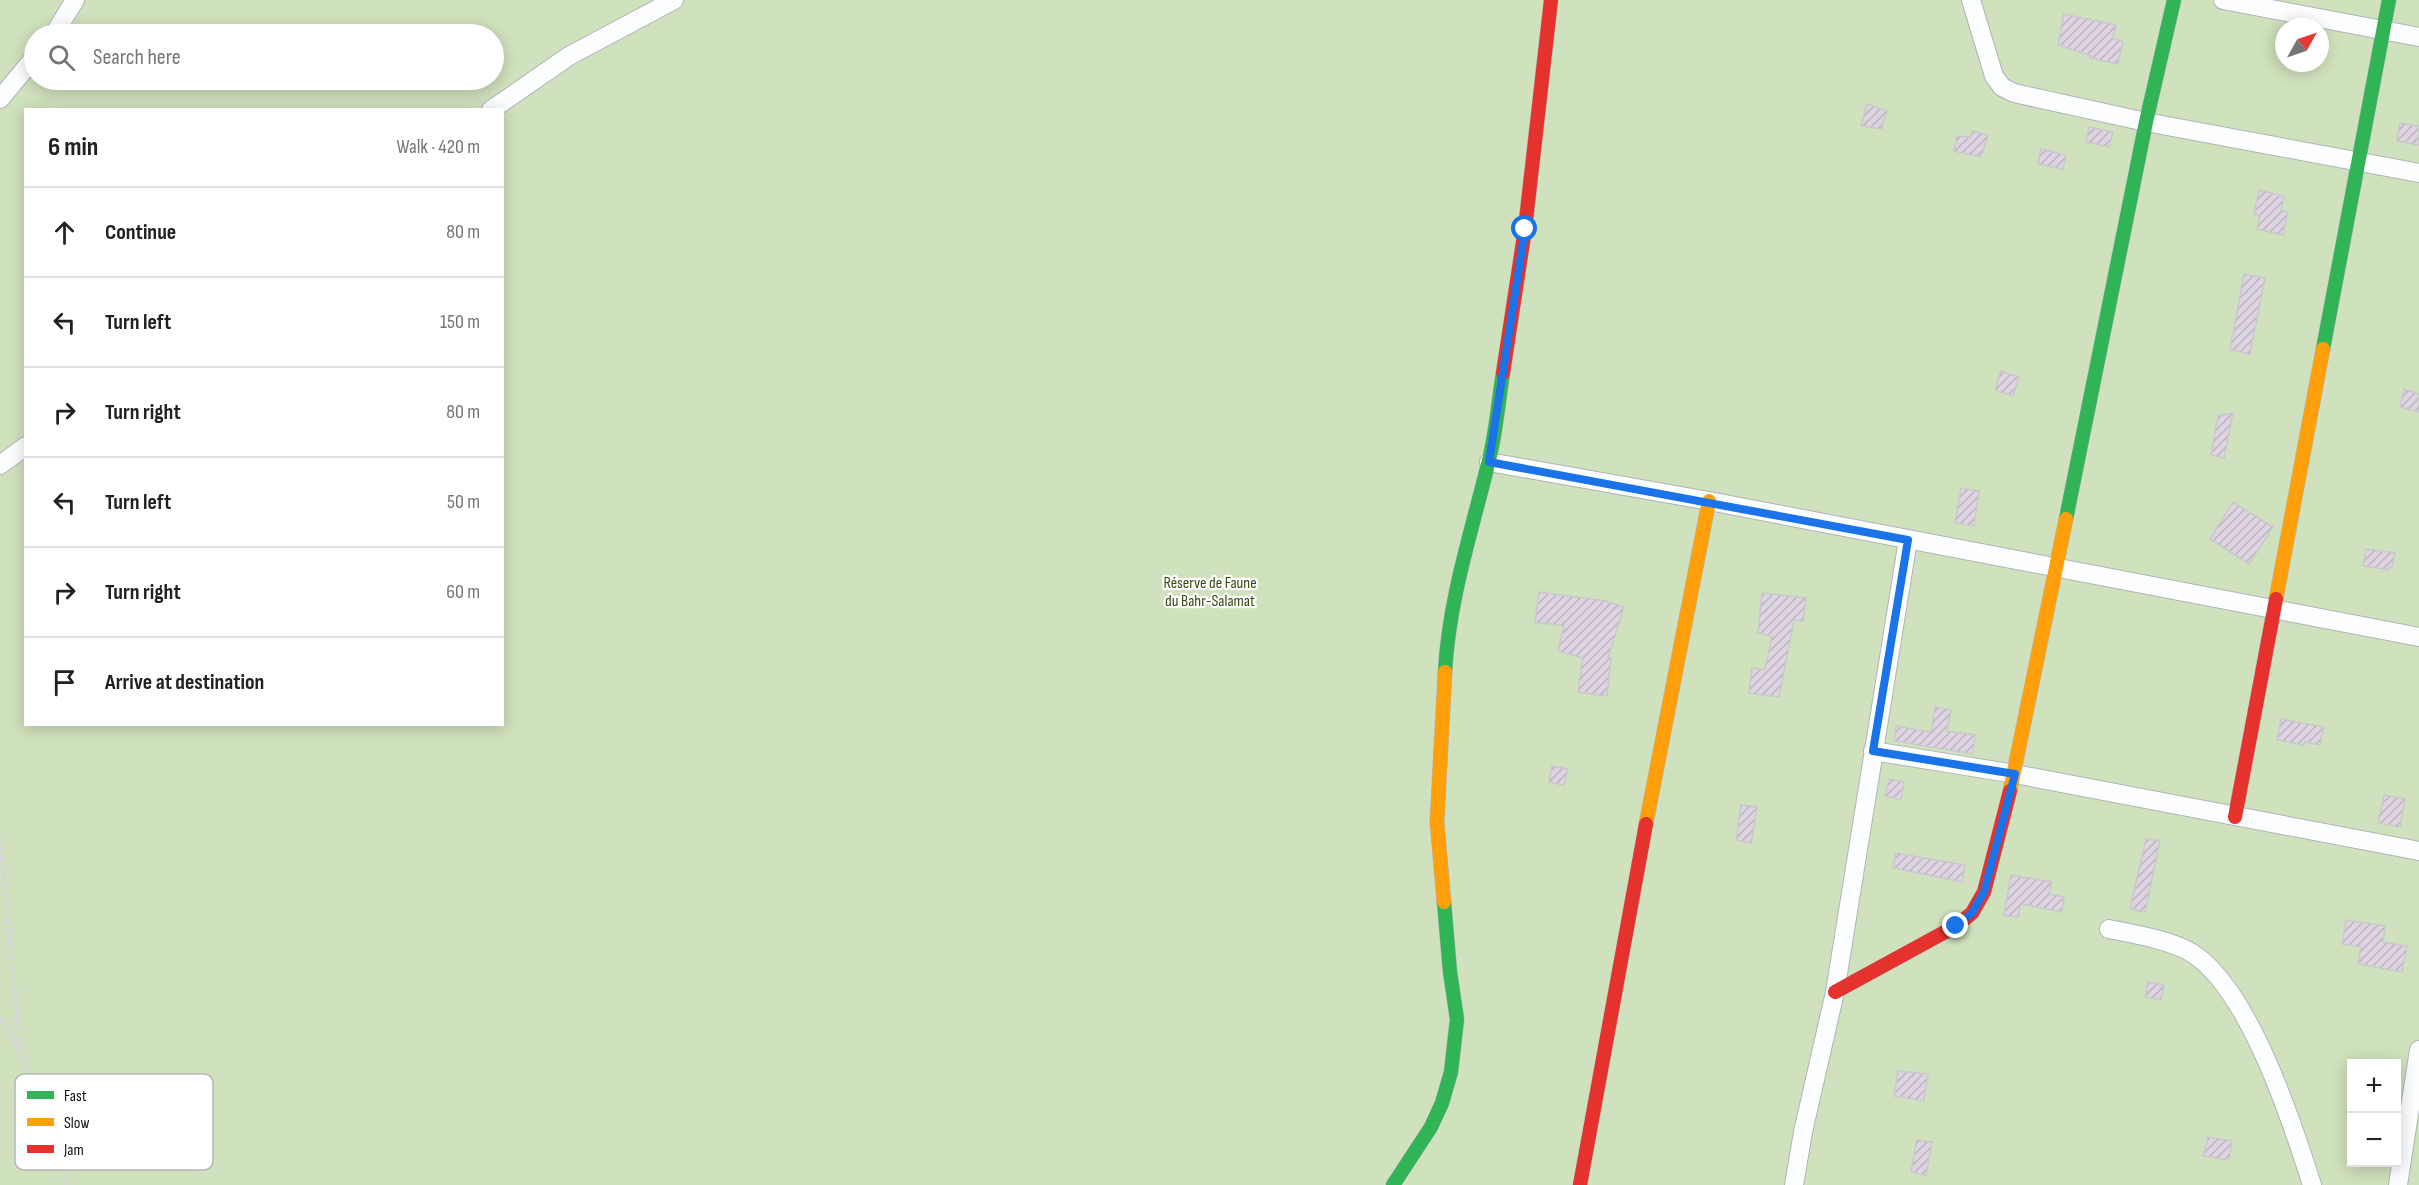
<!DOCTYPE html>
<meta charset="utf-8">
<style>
:root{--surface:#fff;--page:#f2f2f2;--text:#202124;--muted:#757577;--line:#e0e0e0}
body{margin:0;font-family:"Sofia Sans Condensed",sans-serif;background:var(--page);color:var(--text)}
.controls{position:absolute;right:18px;bottom:18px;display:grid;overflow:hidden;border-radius:0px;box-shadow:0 3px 15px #0003}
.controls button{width:54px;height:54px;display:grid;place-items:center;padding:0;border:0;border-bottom:2px solid var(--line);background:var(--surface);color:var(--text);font:30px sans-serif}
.compass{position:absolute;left:2275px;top:18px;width:54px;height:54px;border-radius:50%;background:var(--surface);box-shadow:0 3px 15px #0003;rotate:50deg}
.stop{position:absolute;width:18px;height:18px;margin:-14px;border:4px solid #1a73e8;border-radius:50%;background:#fff}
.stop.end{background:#1a73e8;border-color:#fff;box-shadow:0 2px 6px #0008}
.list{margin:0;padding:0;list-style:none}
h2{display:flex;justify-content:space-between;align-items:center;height:78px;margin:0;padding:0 24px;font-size:26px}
h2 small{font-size:20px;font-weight:400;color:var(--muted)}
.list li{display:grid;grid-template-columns:39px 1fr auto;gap:18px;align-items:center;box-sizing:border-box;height:90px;padding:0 24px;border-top:2px solid var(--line)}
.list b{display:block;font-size:22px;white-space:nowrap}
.list em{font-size:20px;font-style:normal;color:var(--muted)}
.icon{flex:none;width:33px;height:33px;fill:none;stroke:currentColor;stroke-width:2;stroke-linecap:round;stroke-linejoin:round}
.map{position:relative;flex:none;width:2419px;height:1185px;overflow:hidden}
.search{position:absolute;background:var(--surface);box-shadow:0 3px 15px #0003;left:24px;top:24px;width:480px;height:66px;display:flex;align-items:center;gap:15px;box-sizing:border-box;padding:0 21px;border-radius:33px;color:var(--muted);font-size:22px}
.panel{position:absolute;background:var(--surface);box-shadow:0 3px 15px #0003;left:24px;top:108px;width:480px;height:618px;border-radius:0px}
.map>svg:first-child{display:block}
.green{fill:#d0e1bd;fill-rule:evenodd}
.building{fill:url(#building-hatch);stroke:#c8c9cc;stroke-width:1.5}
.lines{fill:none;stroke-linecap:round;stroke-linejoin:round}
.street-casing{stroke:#b0b4b8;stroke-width:20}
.fast-casing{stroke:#b0b4b8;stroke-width:15}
.slow-casing{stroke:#b0b4b8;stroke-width:15}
.jam-casing{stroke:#b0b4b8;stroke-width:15}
.path{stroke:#d5d6d8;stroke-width:4;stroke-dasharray:6 3;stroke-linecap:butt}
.street{stroke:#fcfdfe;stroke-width:18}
.fast{stroke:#30b455;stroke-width:14}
.slow{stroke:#ff9f0a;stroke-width:14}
.jam{stroke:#e5322d;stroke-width:14}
.route{stroke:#1a73e8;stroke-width:8}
.labels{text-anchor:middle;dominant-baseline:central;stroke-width:4.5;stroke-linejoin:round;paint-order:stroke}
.park-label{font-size:16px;fill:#35480c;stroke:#fff}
.key{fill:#fff;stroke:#b6b7b8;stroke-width:1.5}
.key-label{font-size:16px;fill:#0d0f12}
</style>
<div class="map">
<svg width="2419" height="1185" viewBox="0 0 2419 1185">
<defs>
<pattern id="building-hatch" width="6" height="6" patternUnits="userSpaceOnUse" patternTransform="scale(1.5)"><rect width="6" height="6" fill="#ded3e0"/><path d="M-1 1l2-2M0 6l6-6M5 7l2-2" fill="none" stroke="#bdb4bf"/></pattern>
</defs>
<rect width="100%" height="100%" fill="#eef3f8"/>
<!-- green -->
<path class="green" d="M0 0H2419V1185H0ZM2284 27H2320V63H2284ZM34 34H494V80H34ZM26 110H502V724H26ZM2352 1064H2396V1162H2352Z"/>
<!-- building -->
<path class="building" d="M2064 14 2116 25 2113 39 2123 41 2118 64 2090 58 2091 56 2058 45Z
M1867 104 1887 111 1881 129 1861 126Z
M2400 123 2419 126V145L2397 141Z
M2089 127 2113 132 2109 147 2086 142Z
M1972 131 1988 135 1981 157 1954 151 1957 136 1971 137Z
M2041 149 2066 155 2063 169 2038 164Z
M2259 190 2284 196 2281 210 2288 212 2283 235 2257 229 2260 216 2254 214Z
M2244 274 2265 278 2250 354 2230 350Z
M2001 371 2019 377 2013 396 1995 390Z
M2404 389 2419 394V412L2400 407Z
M2233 413 2224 458 2211 455 2218 416Z
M1961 488 1979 491 1974 526 1955 523Z
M2233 502 2273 527 2249 564 2210 539Z
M2366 549 2395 553 2392 567H2389V570L2363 566Z
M1539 592 1606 601 1624 607 1608 658H1611L1607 696 1578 692 1583 658 1558 651 1564 626 1535 622Z
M1762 593 1806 598 1803 621 1794 620 1779 697 1749 693 1752 668 1765 670 1772 636 1758 633Z
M1935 707 1951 710 1947 731 1975 735 1973 754 1894 741 1896 726 1931 732Z
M2281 719 2324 727 2320 745 2304 742V745L2277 740Z
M1552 766 1568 769 1564 785 1549 782Z
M1889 779 1904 782 1901 800 1885 796Z
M2384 795 2405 799 2400 827 2378 823Z
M1741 805 1757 807 1751 843 1736 840Z
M2146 839 2160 841 2145 912 2130 909Z
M1896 853 1965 865 1962 882 1893 868Z
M2011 875 2052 882 2049 894 2064 897 2062 912 2021 904 2018 917 2004 915Z
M2346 920 2385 926 2383 942 2407 946 2402 972 2358 964 2361 947 2342 944Z
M2148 982 2164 985 2161 1000 2145 997Z
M1898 1071 1928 1074 1924 1101 1894 1096Z
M2208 1137 2232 1141 2229 1160 2203 1156Z
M1917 1140 1932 1142 1926 1175 1911 1172Z"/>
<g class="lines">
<!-- street casing -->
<g class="street-casing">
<path id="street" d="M1971 0 1994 76 2002 87 2014 93 2146 122 2419 173
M2223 0 2419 37
M54 34 75 0
M0 99 34 58
M491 110 569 56 674 0
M1489 462 1709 501 2419 637
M0 465 26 446
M1873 751 2015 774 2419 851
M2109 929C2133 934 2171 940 2192 953 2249 989 2292 1122 2312 1185
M1794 1185 1803 1132 1835 992 1908 540
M2398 1185 2419 1050"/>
</g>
<!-- fast casing -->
<g class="fast-casing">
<path id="fast" d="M2323 349 2389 0
M2066 519 2146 122 2174 0
M1445 672C1449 599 1471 534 1488 464 1496 435 1498 403 1503 373
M1393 1185 1431 1127 1442 1103 1451 1072 1457 1019 1450 972 1444 902"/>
</g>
<!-- slow casing -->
<g class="slow-casing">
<path id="slow" d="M2276 599 2323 349
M2010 791 2066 519
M1646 824 1709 501
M1444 902 1437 822 1445 672"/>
</g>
<!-- jam casing -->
<g class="jam-casing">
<path id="jam" d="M1503 373 1525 229 1551 0
M2235 817 2276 599
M1835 992 1956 926 1972 913 1984 892 2010 791
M1580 1185 1646 824"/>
</g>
<!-- path -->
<path class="path" d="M0 838 21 1052
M0 1017 21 1052 67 1185"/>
<!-- street -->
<use href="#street" class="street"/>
<!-- fast -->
<use href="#fast" class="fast"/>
<!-- slow -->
<use href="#slow" class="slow"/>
<!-- jam -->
<use href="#jam" class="jam"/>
</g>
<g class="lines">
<!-- route -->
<path class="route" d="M1525 229 1489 462 1908 540 1873 751 2015 774 1984 892 1972 913 1956 926"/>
</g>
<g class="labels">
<!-- park labels -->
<g class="park-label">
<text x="1210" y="583">Réserve de Faune<tspan x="1210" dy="18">du Bahr-Salamat</tspan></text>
</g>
</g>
<!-- legend -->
<rect x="15" y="1074" width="198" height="96" rx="9" class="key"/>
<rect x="27" y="1091" width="27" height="8" fill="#30b455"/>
<rect x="27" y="1118" width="27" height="8" fill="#ff9f0a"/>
<rect x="27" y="1145" width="27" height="8" fill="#e5322d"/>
<g class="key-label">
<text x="64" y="1101">Fast</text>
<text x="64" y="1128">Slow</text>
<text x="64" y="1155">Jam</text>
</g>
</svg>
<div class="controls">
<button>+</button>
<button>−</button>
</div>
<svg class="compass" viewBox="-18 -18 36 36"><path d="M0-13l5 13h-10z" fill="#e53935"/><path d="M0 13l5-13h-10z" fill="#757577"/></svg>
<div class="stop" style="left:1525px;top:229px"></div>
<div class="stop end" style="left:1956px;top:926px"></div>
<div class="search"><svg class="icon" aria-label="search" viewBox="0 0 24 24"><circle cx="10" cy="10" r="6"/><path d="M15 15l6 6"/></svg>Search here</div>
<section class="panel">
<h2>6 min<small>Walk · 420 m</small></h2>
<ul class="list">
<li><svg class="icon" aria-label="ahead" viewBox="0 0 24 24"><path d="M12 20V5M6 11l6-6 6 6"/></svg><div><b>Continue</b></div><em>80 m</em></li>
<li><svg class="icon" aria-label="left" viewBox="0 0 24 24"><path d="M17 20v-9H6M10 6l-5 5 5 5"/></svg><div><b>Turn left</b></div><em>150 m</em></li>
<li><svg class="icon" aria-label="right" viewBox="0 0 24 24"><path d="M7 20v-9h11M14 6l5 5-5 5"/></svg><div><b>Turn right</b></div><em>80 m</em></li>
<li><svg class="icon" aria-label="left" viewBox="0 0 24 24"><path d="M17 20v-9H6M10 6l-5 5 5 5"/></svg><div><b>Turn left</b></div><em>50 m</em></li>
<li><svg class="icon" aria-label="right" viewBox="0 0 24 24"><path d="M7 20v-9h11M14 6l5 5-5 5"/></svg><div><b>Turn right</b></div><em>60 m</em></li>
<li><svg class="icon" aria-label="arrive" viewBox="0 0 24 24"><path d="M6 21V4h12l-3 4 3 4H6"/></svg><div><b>Arrive at destination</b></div></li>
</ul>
</section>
</div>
